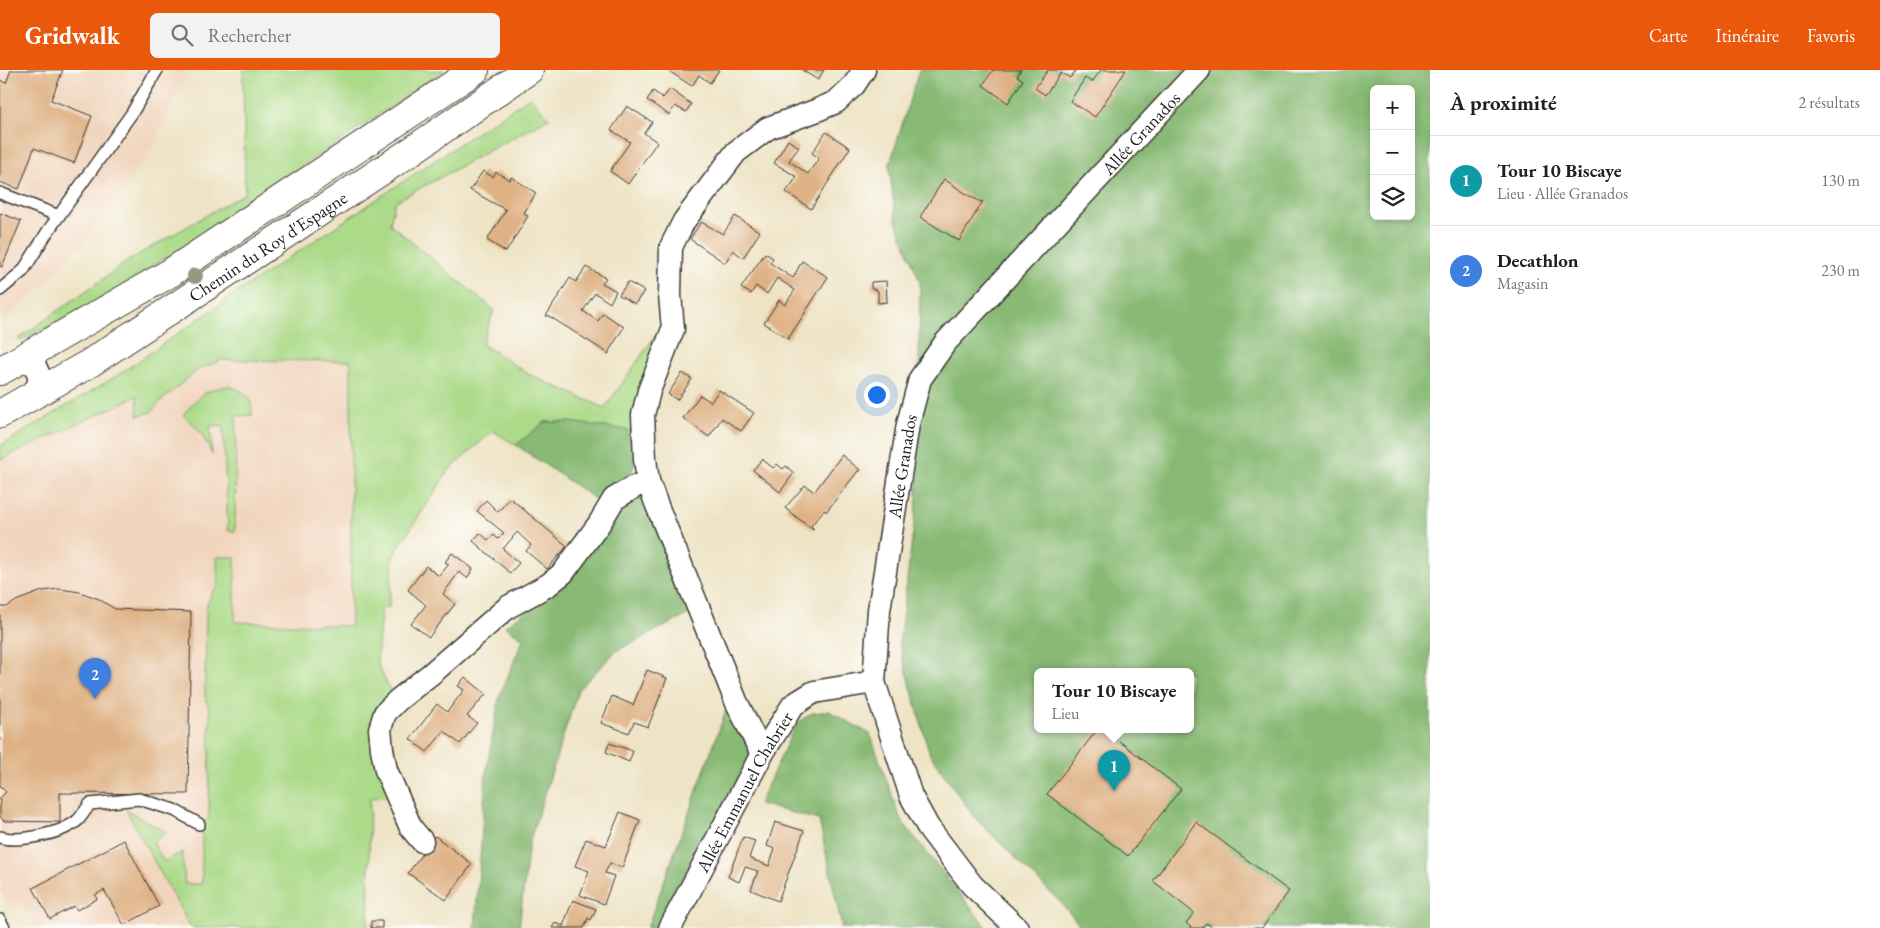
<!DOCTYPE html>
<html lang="fr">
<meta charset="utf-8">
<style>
:root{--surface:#fff;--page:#f2f2f2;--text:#202124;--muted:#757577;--line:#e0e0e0;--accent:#ea580c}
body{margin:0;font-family:"EB Garamond",serif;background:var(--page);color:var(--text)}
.controls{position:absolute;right:15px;top:15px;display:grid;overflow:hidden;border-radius:8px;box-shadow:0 2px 8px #0003}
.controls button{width:45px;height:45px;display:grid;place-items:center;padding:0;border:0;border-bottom:1px solid var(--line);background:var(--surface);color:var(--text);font:25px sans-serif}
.you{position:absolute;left:876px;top:324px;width:18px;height:18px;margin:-12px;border:4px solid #fff;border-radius:50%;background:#1a73e8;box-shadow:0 0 0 8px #1a73e833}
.badge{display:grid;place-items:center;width:32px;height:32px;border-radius:50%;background:var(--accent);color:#fff;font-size:16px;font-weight:700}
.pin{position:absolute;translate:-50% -41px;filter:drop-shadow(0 1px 2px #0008)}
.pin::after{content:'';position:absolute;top:26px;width:18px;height:15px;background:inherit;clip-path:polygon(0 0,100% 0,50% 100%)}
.popup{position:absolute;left:1034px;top:598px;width:160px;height:65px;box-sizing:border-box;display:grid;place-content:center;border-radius:8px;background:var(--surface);filter:drop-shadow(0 1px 4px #0005);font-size:16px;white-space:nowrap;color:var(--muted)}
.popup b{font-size:19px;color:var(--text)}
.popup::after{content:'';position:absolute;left:50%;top:100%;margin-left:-10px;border:10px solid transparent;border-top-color:var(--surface)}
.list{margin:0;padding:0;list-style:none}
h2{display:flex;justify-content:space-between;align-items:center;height:65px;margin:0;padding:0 20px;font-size:21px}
h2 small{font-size:16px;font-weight:400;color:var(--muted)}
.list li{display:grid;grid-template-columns:32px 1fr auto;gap:15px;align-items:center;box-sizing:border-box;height:90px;padding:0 20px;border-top:1px solid var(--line)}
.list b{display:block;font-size:19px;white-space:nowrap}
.list p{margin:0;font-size:16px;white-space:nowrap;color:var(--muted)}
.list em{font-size:16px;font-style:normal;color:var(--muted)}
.icon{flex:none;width:28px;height:28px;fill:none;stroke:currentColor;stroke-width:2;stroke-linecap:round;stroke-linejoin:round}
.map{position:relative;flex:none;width:1430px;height:858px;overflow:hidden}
header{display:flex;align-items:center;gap:30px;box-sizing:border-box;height:70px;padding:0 25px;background:var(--accent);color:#fff}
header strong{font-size:24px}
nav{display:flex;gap:28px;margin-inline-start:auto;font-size:18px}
.search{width:350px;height:45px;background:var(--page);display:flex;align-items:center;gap:12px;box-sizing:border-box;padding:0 18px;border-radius:8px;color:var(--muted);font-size:19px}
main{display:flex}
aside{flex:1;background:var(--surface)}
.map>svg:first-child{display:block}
.built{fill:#f1d5bd}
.green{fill:#abda88;stroke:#647b52}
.forest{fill:#88ba74;stroke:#526b48;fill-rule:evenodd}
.building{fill:#dfb286}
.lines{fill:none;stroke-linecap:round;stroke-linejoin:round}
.service-casing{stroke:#3c3a35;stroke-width:14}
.minor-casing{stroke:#3c3a35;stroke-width:25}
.tertiary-casing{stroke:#3c3a35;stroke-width:30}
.service{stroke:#fff;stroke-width:11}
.minor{stroke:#fff;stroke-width:22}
.tertiary{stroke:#fff;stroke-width:28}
.tree{fill:#969a7d}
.labels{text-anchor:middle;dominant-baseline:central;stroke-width:4;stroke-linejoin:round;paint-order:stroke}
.street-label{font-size:18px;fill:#1c1c1c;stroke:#fdfcf7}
</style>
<header>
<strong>Gridwalk</strong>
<div class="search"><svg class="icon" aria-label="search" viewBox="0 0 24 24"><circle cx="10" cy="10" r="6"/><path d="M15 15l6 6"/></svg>Rechercher</div>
<nav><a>Carte</a><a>Itinéraire</a><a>Favoris</a></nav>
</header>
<main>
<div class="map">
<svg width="1430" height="858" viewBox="0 0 1430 858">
<rect width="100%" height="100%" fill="#fdfcf7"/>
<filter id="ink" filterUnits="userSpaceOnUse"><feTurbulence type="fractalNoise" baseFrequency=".02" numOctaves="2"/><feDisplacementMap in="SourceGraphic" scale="10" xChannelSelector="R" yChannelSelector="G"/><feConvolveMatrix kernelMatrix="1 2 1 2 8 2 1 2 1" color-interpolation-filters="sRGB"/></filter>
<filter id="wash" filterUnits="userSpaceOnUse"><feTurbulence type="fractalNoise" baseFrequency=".0096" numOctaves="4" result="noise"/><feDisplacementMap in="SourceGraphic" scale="20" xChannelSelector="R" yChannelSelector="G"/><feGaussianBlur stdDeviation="1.12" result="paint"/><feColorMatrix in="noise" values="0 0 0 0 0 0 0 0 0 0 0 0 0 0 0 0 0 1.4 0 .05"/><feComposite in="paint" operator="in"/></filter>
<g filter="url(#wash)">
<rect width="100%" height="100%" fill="#eee3c5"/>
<!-- built -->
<path class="built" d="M0 0H189L153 74 126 117 87 168 56 203 0 255Z
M221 290 352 291 358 460 351 556 235 552 205 626 210 641 209 747 202 758V858H37L21 830 9 836 0 819V384L189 293Z"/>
<!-- green -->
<path class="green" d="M243 0H445L183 177 85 239 20 271 18 269 131 189 245 123Z
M530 27 549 48 395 132 390 154 494 240 482 274 530 305 605 338 655 266 657 271 634 364 628 360 569 352H545L516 375 493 361 449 400 393 486 389 537 381 538 377 592 390 621 376 640 389 727 370 728 368 858H191L126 740 166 762 153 772 164 792 182 782 185 814H202V758L209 747 210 641 205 626 206 538 212 522 218 517 217 487H235V552L351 556V291L221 290 196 301 160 332 151 342 138 346 137 326 0 390V376L118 305 251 213Z
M229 316C247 323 252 324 252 345L236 346 235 461H228L223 355 210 356 212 385C205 367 197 356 183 345 197 328 206 318 229 316Z"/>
<!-- forest -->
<path class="forest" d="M919 0H1430V858H1082L1062 834 976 749 930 685 899 574 917 429 920 212 896 151 889 97ZM1374 19H1411V146H1374ZM1038 602H1190V660H1038Z
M545 352H569L628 360 634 364 635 393 631 403 615 415 598 431 516 375Z
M643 424 691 543 616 581 578 620 529 773 519 858H475L486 703 499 628 523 569 505 556 538 533 620 429Z
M728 635 751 683 659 858H647Z
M829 641 870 664 901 750 987 858H842L819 750 759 734 796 654 812 643Z"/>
<g id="blocks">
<!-- building -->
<path class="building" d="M11 0H63L51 30 92 46 74 93 34 78 19 119 0 112V10L6 13Z
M667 0H719L710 13 699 5 692 16Z
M802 0H824L818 10Z
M993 0H1021L1017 6 1023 10 1008 33 983 15Z
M1048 0 1058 1 1076 0 1070 8 1061 3 1045 25 1035 18Z
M1101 0H1126L1095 47 1070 31 1085 8 1092 12Z
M670 19 691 34 686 42 675 36 669 45 647 30 653 21 663 28Z
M627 36 652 52 644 63 657 72 628 114 610 101 630 72 611 60Z
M826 62 850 78 811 139 786 122 797 107 774 93 788 70 799 77 789 91 808 104 819 88 812 83Z
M483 101 493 107 496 102 510 110 511 107 536 123 524 143 528 146 506 182 487 170 506 140 470 120Z
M944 109 968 125 981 132 983 131 959 171 920 147Z
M0 143 21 151 2 197 0 196Z
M735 146 760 162 743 188 733 180 725 193 690 169 701 152 723 164Z
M765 183 773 188 770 193 793 208 802 191 828 207 788 269 764 253 779 230 785 235 795 220 777 208 767 224 756 216 751 224 741 218Z
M586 197 606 208 602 213 616 221 610 233 595 223 583 241 598 251 603 243 624 257 609 281V284L549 246H546L570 208 576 212Z
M886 211 887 232 878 233V221L871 218V212Z
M628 212 644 221 635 234 619 225Z
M682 303 692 309 677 330 668 324Z
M719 320 754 343 741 361 722 348 709 367 683 348 700 325 711 332Z
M842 385 861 401H858L826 442 824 440 811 456 814 459 813 460 785 438 805 415 814 422Z
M762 389 773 398 777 394 783 399 786 396 794 403 780 422 753 400Z
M510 428 567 476 547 499 526 481 531 475 517 462 503 479 519 493 510 503 473 471 480 463 488 470 494 465 498 469 504 463 477 441 486 430 498 442Z
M452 483 473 499 467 508 459 502 443 524 455 534 429 567 411 554 426 535 408 520 426 496 439 506 449 494 445 492Z
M59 519 80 522 99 529 115 539 191 542 188 724 60 723V752L4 751 0 747V728L6 722 0 716V537H7L16 531 42 521Z
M647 600 667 608 648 657 634 652 629 663 601 653 612 626 633 635Z
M465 607 486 624 467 646 477 653 460 674 444 661 427 682 410 669 437 634 447 642 464 620 458 616Z
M1097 660H1105L1181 719 1128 786 1047 724Z
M609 673 633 681 629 692 606 682Z
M620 742 640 750 622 798 610 793 605 803 614 806 604 834 580 825 589 801 575 796 586 769 606 776Z
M775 752 804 761 778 831 751 820 758 801 745 797 739 812 728 807 743 767 755 771 749 788 769 796 775 779 767 776Z
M1196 752 1289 821 1262 858H1214L1206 853 1202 858H1192L1186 853 1194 843 1153 811Z
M435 766 472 794 446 830 408 803Z
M124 770 159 836 124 855 104 820 95 825 97 829 77 840 74 836 50 849 33 818Z
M573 830 596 839 591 850 588 848 584 858H552L555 853 563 856Z
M371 851H382V858H371Z"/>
</g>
</g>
<g filter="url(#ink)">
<use href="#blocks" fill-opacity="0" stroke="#3c3a35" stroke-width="1"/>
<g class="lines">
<!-- service casing -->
<g class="service-casing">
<path id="service" d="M0 123 59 146
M0 220 23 201 48 161 132 43 157 0
M0 767C18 773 64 763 78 750 82 746 86 739 90 734L139 729 174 740 199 754
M0 850 4 858"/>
</g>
<!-- minor casing -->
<g class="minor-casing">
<g id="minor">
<path d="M21 290 34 294 40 307 36 322"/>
<path d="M762 684 736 631 656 433 648 411 645 389 643 345 649 321 673 259 670 225 671 177 684 151 736 82 768 58 815 41 836 32 854 15 864 0"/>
<path d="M422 771 411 758 386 700 382 679 380 659 385 643 398 630 432 603 508 537 548 515 563 503 599 454 614 429 634 417 648 411"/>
<path id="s1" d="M670 858 762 684 793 635 814 622 874 612"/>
<path id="s2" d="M1017 858 972 815 928 757 911 726 874 612 879 540 908 354 920 309 945 273 1199 0"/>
</g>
</g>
<!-- tertiary casing -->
<g class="tertiary-casing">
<g id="tertiary">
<path d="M0 301 170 203 475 0"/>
<path id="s3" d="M0 344 90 293 407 84 529 0"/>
</g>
</g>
<!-- service -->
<use href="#service" class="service"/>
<!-- minor -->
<use href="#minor" class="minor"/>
<!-- tertiary -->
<use href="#tertiary" class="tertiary"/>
</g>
<!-- trees -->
<circle class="tree" cx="195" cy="206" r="8"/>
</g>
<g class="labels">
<!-- street labels -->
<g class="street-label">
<text stroke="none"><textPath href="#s2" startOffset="928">Allée Granados</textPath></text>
<text stroke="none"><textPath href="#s3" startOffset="316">Chemin du Roy d'Espagne</textPath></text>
<text stroke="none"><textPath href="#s2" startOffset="508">Allée Granados</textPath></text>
<text stroke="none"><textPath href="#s1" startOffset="155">Allée Emmanuel Chabrier</textPath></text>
</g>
</g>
</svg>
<div class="controls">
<button>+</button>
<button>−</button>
<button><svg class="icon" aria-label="layers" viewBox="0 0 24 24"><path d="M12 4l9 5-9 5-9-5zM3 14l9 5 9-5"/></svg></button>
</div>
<div class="you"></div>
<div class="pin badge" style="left:1114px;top:721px;background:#0f9aa8">1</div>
<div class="popup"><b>Tour 10 Biscaye</b>Lieu</div>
<div class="pin badge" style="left:95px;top:629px;background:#3f7fe0">2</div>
</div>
<aside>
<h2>À proximité<small>2 résultats</small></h2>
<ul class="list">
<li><span class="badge" style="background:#0f9aa8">1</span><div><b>Tour 10 Biscaye</b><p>Lieu · Allée Granados</p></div><em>130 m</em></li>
<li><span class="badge" style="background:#3f7fe0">2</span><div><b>Decathlon</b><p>Magasin</p></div><em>230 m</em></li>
</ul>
</aside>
</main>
